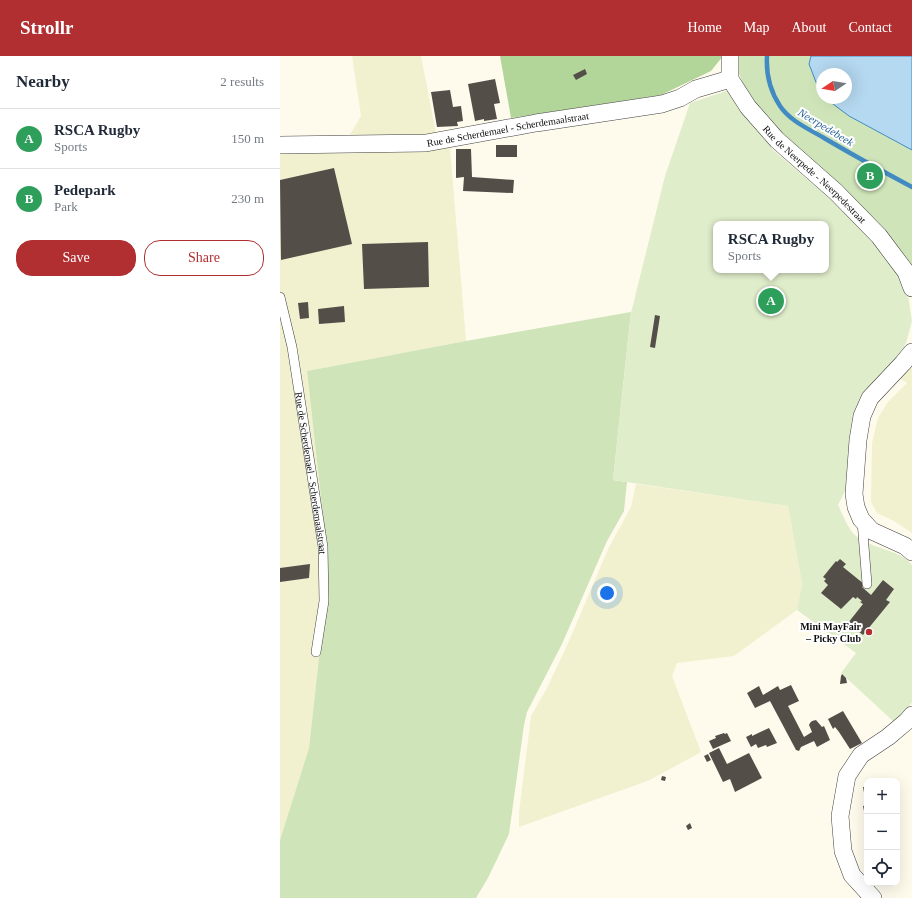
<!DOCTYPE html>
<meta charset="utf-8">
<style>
:root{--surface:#fff;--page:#f6f6f7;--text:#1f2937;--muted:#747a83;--line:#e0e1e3;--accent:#b12f31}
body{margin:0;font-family:"Times New Roman",serif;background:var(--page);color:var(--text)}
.controls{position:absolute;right:12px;bottom:12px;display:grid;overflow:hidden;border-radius:8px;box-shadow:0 4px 16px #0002}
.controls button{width:36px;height:36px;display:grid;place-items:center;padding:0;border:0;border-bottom:1px solid var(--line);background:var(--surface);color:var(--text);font:20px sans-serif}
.compass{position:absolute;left:536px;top:12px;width:36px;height:36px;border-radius:50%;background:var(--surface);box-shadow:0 4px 16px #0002;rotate:258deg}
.you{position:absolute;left:327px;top:537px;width:14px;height:14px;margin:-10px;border:3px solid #fff;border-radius:50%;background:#1a73e8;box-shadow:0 0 0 6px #1a73e833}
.badge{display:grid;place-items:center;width:26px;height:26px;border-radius:50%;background:var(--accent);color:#fff;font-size:13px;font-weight:700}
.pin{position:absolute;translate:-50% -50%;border:2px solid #fff;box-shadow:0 1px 4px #0006}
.popup{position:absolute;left:433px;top:165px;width:116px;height:52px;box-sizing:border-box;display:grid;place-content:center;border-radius:8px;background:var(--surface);filter:drop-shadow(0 1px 3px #0005);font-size:13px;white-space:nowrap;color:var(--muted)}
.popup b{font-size:15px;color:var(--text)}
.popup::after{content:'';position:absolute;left:50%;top:100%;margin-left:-8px;border:8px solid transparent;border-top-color:var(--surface)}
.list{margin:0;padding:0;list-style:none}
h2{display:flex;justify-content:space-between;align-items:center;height:52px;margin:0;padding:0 16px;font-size:17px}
h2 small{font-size:13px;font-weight:400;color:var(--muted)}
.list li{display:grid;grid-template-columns:26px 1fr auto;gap:12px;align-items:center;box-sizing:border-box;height:60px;padding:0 16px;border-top:1px solid var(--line)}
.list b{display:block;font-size:15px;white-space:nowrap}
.list p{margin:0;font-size:13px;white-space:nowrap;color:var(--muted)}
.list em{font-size:13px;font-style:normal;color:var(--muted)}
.actions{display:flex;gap:8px;padding:12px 16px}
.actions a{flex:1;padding:9px 0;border:1px solid var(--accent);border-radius:16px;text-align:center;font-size:14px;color:var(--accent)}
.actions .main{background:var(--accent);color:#fff}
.icon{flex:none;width:22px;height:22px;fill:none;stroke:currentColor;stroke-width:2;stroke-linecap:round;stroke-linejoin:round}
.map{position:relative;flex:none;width:632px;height:842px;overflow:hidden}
header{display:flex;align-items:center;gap:24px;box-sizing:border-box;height:56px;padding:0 20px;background:var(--accent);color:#fff}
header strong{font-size:19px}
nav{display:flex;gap:22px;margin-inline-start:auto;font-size:14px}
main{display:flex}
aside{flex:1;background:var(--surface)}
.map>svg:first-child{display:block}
.farmland{fill:#f1f0cf}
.green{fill:#cfe5b9;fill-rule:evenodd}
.forest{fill:#b2d59a}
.pitch{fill:#e0edca;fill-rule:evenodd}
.water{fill:#b5d9f1;stroke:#428bc2}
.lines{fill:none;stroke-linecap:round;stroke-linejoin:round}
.stream{stroke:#428bc2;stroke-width:4.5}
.building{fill:#544e49}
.service-casing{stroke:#3f3f3f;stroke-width:10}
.minor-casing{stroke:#3f3f3f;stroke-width:18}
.service{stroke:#fff;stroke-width:9}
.minor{stroke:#fff;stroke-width:17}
.poi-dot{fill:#b12f31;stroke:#fff;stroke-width:1.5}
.labels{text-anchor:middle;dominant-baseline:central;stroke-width:4;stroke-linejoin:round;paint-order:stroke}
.street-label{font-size:10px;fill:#0c0c0c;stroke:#fff}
.poi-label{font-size:10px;font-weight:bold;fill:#0c0c0c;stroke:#fff;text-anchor:end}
.water-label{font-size:11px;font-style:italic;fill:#1f5e94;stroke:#fff}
</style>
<header>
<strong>Strollr</strong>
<nav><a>Home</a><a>Map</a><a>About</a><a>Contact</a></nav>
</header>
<main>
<aside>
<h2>Nearby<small>2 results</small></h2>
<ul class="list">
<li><span class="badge" style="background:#2e9e5b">A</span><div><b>RSCA Rugby</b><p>Sports</p></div><em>150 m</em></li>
<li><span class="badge" style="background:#2e9e5b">B</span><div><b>Pedepark</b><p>Park</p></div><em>230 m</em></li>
</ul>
<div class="actions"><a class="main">Save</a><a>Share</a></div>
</aside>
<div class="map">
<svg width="632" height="842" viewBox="0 0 632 842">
<rect width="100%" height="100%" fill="#fefbed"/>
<!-- farmland -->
<path class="farmland" d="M72 0H141L157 82H68L81 60Z
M170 91 186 285 27 315 46 487 41 584 29 692 0 784V92Z
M632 307V477L614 465 597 457 591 446 592 387 598 362 608 346 627 327 619 322Z
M356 428 508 450 522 528 517 554 454 600 397 607 392 620 421 696 370 724 239 771V757L251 660 267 632 289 585 328 493 351 451Z"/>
<!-- green -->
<path class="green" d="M458 0H632V211L532 105 492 67 468 38 455 9ZM542 18H566V42H542Z
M351 256 333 424 347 426 344 455 327 485 282 588 247 656 244 669 229 778 208 822 196 842H0V784L29 692 41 584 46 487 27 315 186 285Z"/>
<!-- forest -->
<path class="forest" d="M220 0H443L431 15 381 39 231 62Z"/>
<!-- pitch -->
<path class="pitch" d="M449 34 493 94 554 146 605 199 627 233 632 265 626 287 614 308 580 342 573 366 566 433 558 449C562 457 568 473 575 479 589 493 621 493 632 509V646L623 659 615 667 561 617 576 597 517 554 522 528 508 450 333 424 351 257 385 120 410 47ZM436 168H546V214H436Z"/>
<!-- water -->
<path class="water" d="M531 0H632V94L569 60 545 42H566V18H542V40L541 39 529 8Z"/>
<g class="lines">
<!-- stream -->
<path class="stream" d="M487 0C486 17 490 35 500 50 510 65 529 73 544 82 573 99 602 115 632 131"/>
</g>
<!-- building -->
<path class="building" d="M305 13 307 18 296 24 293 19Z
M215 23 220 47 214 48 217 63 204 65V63L195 65 188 28Z
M170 34 173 51 181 50 183 65 177 66 178 70 157 71 151 36Z
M216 89H237V101H216Z
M176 93H191L192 121 234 124 233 137 183 135 184 121 176 122Z
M54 112 72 188 1 204 0 124Z
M148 186 149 231 84 233 82 188Z
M28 246 29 262 20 263 18 247Z
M64 250 65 266 39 268 38 253Z
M375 259 380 260 375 292 370 291Z
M560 503 566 508 563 511 584 528 582 531 591 539 603 524 614 533 606 544 610 546 583 579 568 567 583 548 580 546 582 545 577 541 576 543 573 541 561 553 541 537 548 529 544 525 546 523 543 521 556 505 557 506Z
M30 508 29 522 0 526V512Z
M562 618 566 622 567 627 560 628 561 620Z
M511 629 519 645 508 650 524 681 532 676 529 669 530 667 532 665 536 664 542 671 544 670 550 684 537 691 534 685 521 691 519 695 516 694 490 645 475 652 467 637 479 630 483 639 498 630 500 634Z
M563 655 582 687 570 693 559 676 555 671 553 673 548 663Z
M489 672 497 687 487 691 486 689 478 692 476 688 471 691 466 681 472 678V680Z
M444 677 445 678 447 677 451 685 433 693 429 685 436 682 435 680Z
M439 692 447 708 469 697 482 722 455 736 450 723 443 726 429 697Z
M428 698 431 704 427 706 424 700Z
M382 720 386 721 385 725 381 724Z
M583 731H587V748H586Z
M587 749V765H586L583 750Z
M617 766H619V774H617Z
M410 767 412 772 408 774 406 770Z"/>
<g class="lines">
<!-- service casing -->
<g class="service-casing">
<g id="service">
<path id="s1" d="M0 241 12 291 43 491 44 545 36 596"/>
<path d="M582 465 587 528"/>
</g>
</g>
<!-- minor casing -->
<g class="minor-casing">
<g id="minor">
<path id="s2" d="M450 0V23L468 51 497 84 556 136 599 180 626 216 632 232"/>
<path id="s3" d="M0 89 146 87 256 67 382 48 400 42 416 33 450 23"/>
<path d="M632 296 623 307 590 342 582 360 578 384 574 438 576 451 581 463 592 475 625 490 632 496"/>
<path d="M593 842 572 819 563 795 560 760 567 720 581 699 608 681 627 665 632 659"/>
</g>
</g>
<!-- service -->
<use href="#service" class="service"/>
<!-- minor -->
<use href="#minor" class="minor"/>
</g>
<!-- markers -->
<circle class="poi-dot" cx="589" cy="576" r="4"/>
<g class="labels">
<!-- street labels -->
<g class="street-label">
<text stroke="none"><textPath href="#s3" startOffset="229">Rue de Scherdemael - Scherdemaalstraat</textPath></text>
<text stroke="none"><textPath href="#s2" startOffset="151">Rue de Neerpede - Neerpedestraat</textPath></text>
<text stroke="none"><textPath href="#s1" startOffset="179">Rue de Scherdemael - Scherdemaalstraat</textPath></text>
</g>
<!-- poi labels -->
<g class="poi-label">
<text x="581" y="570">Mini MayFair<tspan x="581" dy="12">– Picky Club</tspan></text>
</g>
<!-- water labels -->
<g class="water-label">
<text transform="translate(546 71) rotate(31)">Neerpedebeek</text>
</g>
</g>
</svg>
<div class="controls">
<button>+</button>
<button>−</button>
<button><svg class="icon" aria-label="locate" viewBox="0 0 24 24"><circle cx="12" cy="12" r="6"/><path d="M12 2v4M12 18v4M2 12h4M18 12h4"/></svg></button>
</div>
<svg class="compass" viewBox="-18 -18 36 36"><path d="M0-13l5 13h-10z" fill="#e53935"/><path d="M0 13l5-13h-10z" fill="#747a83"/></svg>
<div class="you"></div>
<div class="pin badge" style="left:491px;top:245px;background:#2e9e5b">A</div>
<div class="popup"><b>RSCA Rugby</b>Sports</div>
<div class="pin badge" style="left:590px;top:120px;background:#2e9e5b">B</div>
</div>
</main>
